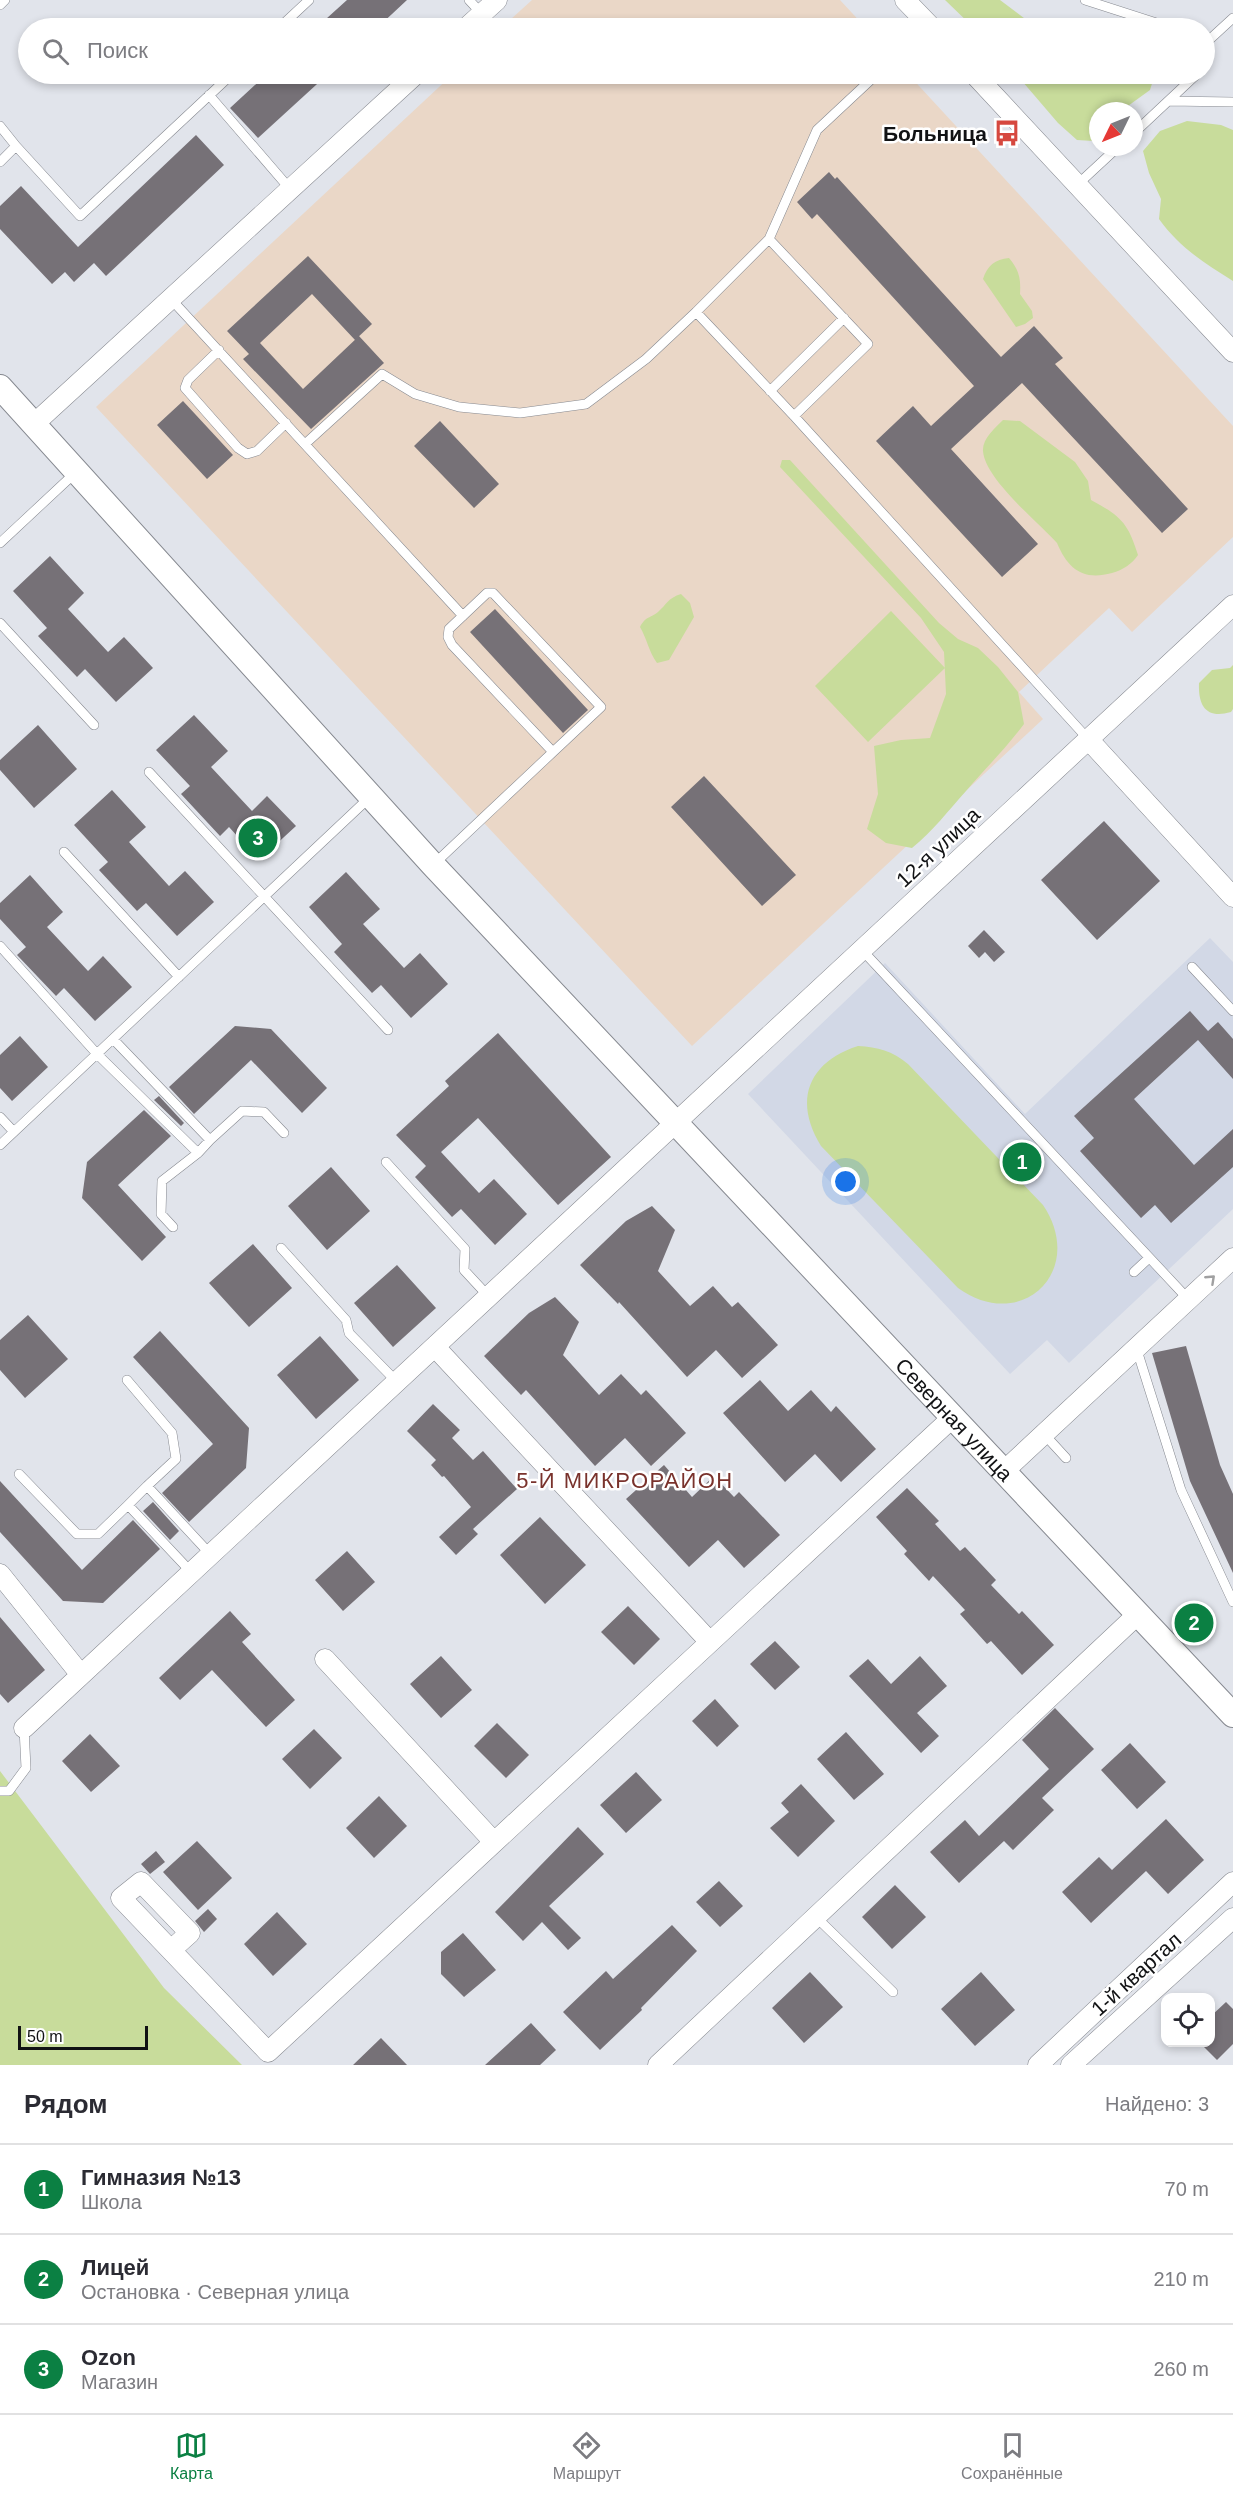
<!DOCTYPE html>
<html lang="ru">
<meta charset="utf-8">
<style>
:root{--surface:#fff;--page:#f2f2f3;--text:#2b2b33;--muted:#7c7c81;--line:#e1e1e2;--accent:#0b8043}
body{margin:0;font-family:Arial,sans-serif;background:var(--page);color:var(--text)}
.controls{position:absolute;right:18px;bottom:18px;display:grid;overflow:hidden;border-radius:12px;box-shadow:0 3px 9px #0003}
.controls button{width:54px;height:54px;display:grid;place-items:center;padding:0;border:0;border-bottom:2px solid var(--line);background:var(--surface);color:var(--text);font:30px sans-serif}
.compass{position:absolute;left:1089px;top:102px;width:54px;height:54px;border-radius:50%;background:var(--surface);box-shadow:0 3px 9px #0003;rotate:227deg}
.scale{position:absolute;left:18px;bottom:15px;width:130px;box-sizing:border-box;padding-left:6px;border:3px solid #111214;border-top:0;font-size:16px;line-height:21px;white-space:nowrap;color:#111214;-webkit-text-stroke:4px #fff;paint-order:stroke}
.you{position:absolute;left:846px;top:1182px;width:21px;height:21px;margin:-15px;border:4px solid #fff;border-radius:50%;background:#1a73e8;box-shadow:0 0 0 9px #1a73e833}
.badge{display:grid;place-items:center;width:39px;height:39px;border-radius:50%;background:var(--accent);color:#fff;font-size:20px;font-weight:700}
.pin{position:absolute;translate:-50% -50%;border:3px solid #fff;box-shadow:0 2px 6px #0006}
.list{margin:0;padding:0;list-style:none}
h2{display:flex;justify-content:space-between;align-items:center;height:78px;margin:0;padding:0 24px;font-size:26px}
h2 small{font-size:20px;font-weight:400;color:var(--muted)}
.list li{display:grid;grid-template-columns:39px 1fr auto;gap:18px;align-items:center;box-sizing:border-box;height:90px;padding:0 24px;border-top:2px solid var(--line)}
.list b{display:block;font-size:22px;white-space:nowrap}
.list p{margin:0;font-size:20px;white-space:nowrap;color:var(--muted)}
.list em{font-size:20px;font-style:normal;color:var(--muted)}
.icon{flex:none;width:33px;height:33px;fill:none;stroke:currentColor;stroke-width:2;stroke-linecap:round;stroke-linejoin:round}
.map{position:relative;flex:none;width:1233px;height:2065px;overflow:hidden}
.search{position:absolute;background:var(--surface);box-shadow:0 3px 9px #0003;left:18px;right:18px;top:18px;height:66px;display:flex;align-items:center;gap:15px;box-sizing:border-box;padding:0 21px;border-radius:33px;color:var(--muted);font-size:22px}
.sheet{height:348px;background:var(--surface)}
nav{display:flex;justify-content:space-around;align-items:center;box-sizing:border-box;height:84px;border-top:2px solid var(--line);background:var(--surface);font-size:16px;color:var(--muted)}
nav a{display:grid;justify-items:center;gap:3px}
nav .on{color:var(--accent)}
.map>svg:first-child{display:block}
.built{fill:#d2d8e6}
.medical{fill:#ead7c7}
.green{fill:#c8dc9b}
.building{fill:#767177}
.lines{fill:none;stroke-linecap:round;stroke-linejoin:round}
.service-casing{stroke:#868990;stroke-width:10}
.minor-casing{stroke:#868990;stroke-width:21}
.tertiary-casing{stroke:#868990;stroke-width:26}
.service{stroke:#fff;stroke-width:9}
.minor{stroke:#fff;stroke-width:20}
.tertiary{stroke:#fff;stroke-width:24}
.oneway{stroke:#a0a0a1}
.labels{text-anchor:middle;dominant-baseline:central;stroke-width:5;stroke-linejoin:round;paint-order:stroke}
.poi-label{font-size:21px;font-weight:bold;fill:#111214;stroke:#fff;text-anchor:end}
.street-label{font-size:21px;fill:#111214;stroke:#fff}
.neighbourhood-label{font-size:22px;letter-spacing:1.5px;fill:#79322c;stroke:#fff}
</style>
<div class="map">
<svg width="1233" height="2065" viewBox="0 0 1233 2065">
<rect width="100%" height="100%" fill="#e1e4eb"/>
<!-- built -->
<path class="built" d="M1210 938 1233 962V1209L1069 1363 1047 1340 1010 1374 748 1094 885 963 1025 1114Z"/>
<!-- medical -->
<path class="medical" d="M532 0H840L866 28H501Z
M453 74H908L1233 426V537L1132 632 1109 608 1053 660 1019 692 1043 719 692 1046 96 407Z"/>
<!-- green -->
<path class="green" d="M945 0H1000L1037 28H974Z
M1016 74H1155L1150 90 1121 111H1098V137L1093 141 1077 140 1058 123Z
M1187 121 1221 125 1233 130V281C1204 263 1179 247 1159 219L1161 199 1149 173 1143 151 1160 131Z
M1009 258C1019 270 1021 278 1020 294L1032 311 1033 318 1025 324 1016 327 983 279C987 266 995 259 1009 258Z
M1003 420 1020 421 1075 462 1088 481 1091 500C1121 516 1128 523 1138 555 1132 564 1123 570 1112 573 1083 581 1068 569 1057 543 1038 522 985 479 983 451 982 439 995 428 1003 420Z
M782 460H790L939 623 958 639 978 648 998 667 1018 692 1024 724C1006 748 986 768 966 791 948 811 933 831 912 848L886 843 867 829 878 794 874 746 901 740 930 738 946 694 944 652 921 618 780 467Z
M681 594 690 603 694 617 669 660 657 663C649 652 647 639 640 627 646 616 649 619 658 612 667 604 668 598 681 594Z
M891 611 945 668 868 742 815 686Z
M1233 665V709L1231 712C1207 719 1198 707 1199 683L1212 670 1230 668Z
M858 1046C878 1047 892 1051 908 1064L1043 1205C1087 1270 1022 1334 958 1288L821 1146C793 1101 808 1062 858 1046Z
M0 1771 164 1988 242 2065H0Z"/>
<!-- building -->
<path class="building" d="M347 0H407L377 28H316Z
M267 74H328L258 138 230 108Z
M196 135 224 165 106 276 94 263 74 282 65 272 52 284 0 229V206L21 186 78 247Z
M829 172 835 179 837 177 1001 357 1034 326 1063 358 1055 364 1188 509 1162 533 1022 383 951 449 1038 544 1002 577 876 441 913 406 931 426 974 386 817 214 812 219 797 202Z
M308 256 372 324 355 340 312 294 260 343 303 389 359 336 384 363 311 429 243 359 249 354 227 331Z
M183 401 233 455 207 479 157 425Z
M440 421 499 484 474 508 414 446Z
M50 556 84 593 68 609 108 652 124 637 153 668 116 702 85 669 77 677 38 636 47 628 13 591Z
M495 609 588 710 563 733 470 632Z
M194 715 228 751 211 767 252 811 267 796 296 826 259 860 229 827 220 836 181 794 190 786 156 750Z
M38 725 77 769 34 808 0 770V760Z
M704 776 796 875 762 906 671 807Z
M112 790 146 827 129 842 169 886 185 871 214 902 177 936 146 903 137 911 99 870 108 862 74 825Z
M1104 821 1160 881 1097 940 1041 880Z
M346 872 380 909 363 924 404 968 420 953 448 984 411 1018 381 985 372 993 334 952 342 944 309 907Z
M30 875 63 912 47 927 88 971 103 956 132 987 95 1021 64 988 56 996 17 955 26 947 0 919V903Z
M984 930 1005 952 994 962 985 952 979 958 968 946Z
M1190 1011 1208 1031 1218 1022 1233 1039V1079L1198 1040 1134 1099 1194 1165 1233 1129V1167L1171 1223 1155 1205 1141 1218 1080 1151 1094 1138 1074 1116Z
M235 1026 271 1029 327 1088 302 1113 251 1060 194 1114 169 1087Z
M498 1033 611 1157 558 1205 478 1118 441 1152 479 1193 494 1179 527 1214 495 1245 461 1209 452 1217 415 1177 426 1166 396 1135 449 1086 445 1081Z
M20 1036 48 1067 12 1101 0 1088V1055Z
M159 1096 184 1123 181 1126 154 1100Z
M144 1110 171 1136 118 1185 166 1237 142 1261 82 1198 87 1162Z
M331 1167 370 1211 327 1250 288 1206Z
M652 1206 675 1230 658 1271 690 1306 713 1286 732 1307 738 1302 778 1345 742 1378 716 1350 687 1377 619 1302 618 1304 580 1265 626 1221Z
M253 1244 292 1288 249 1327 209 1283Z
M397 1265 436 1308 393 1347 354 1303Z
M555 1297 579 1322 563 1355 599 1395 621 1374 641 1395 646 1390 686 1433 651 1466 625 1438 595 1466 526 1390 521 1395 484 1356 529 1313Z
M28 1315 68 1359 25 1398 0 1370V1340Z
M160 1331 249 1428 246 1468 189 1522 162 1493 213 1444 133 1357Z
M320 1336 359 1380 316 1419 277 1375Z
M1186 1346 1220 1465 1233 1494V1573L1190 1481 1152 1353Z
M760 1380 788 1411 811 1390 831 1412 836 1406 876 1449 841 1482 815 1454 785 1482 723 1413Z
M433 1404 460 1430 452 1438 473 1460 483 1451 517 1489 473 1529 478 1534 456 1555 439 1537 471 1507 444 1476 442 1477 431 1465 436 1460 407 1431Z
M664 1465 692 1497 714 1476 734 1497 739 1492 780 1535 744 1568 718 1540 689 1567 626 1499Z
M0 1481 82 1570 133 1520 160 1549 103 1603 63 1601 0 1532Z
M907 1488 939 1521 935 1524 960 1551 965 1547 996 1580 991 1585 1019 1614 1022 1611 1054 1645 1022 1675 991 1641 987 1644 960 1614 965 1610 933 1576 929 1581 904 1554 907 1551 876 1517Z
M153 1502 179 1531 170 1540 143 1511Z
M540 1517 586 1565 545 1604 500 1555Z
M347 1551 375 1582 343 1611 315 1580Z
M628 1606 660 1639 634 1665 601 1632Z
M230 1611 251 1634 242 1642 295 1700 266 1727 212 1670 180 1700 159 1678Z
M0 1617 45 1670 8 1703 0 1694Z
M775 1641 800 1667 775 1690 750 1664Z
M441 1656 472 1690 441 1718 410 1684Z
M920 1656 947 1686 917 1713 939 1736 921 1753 849 1676 868 1659 891 1684Z
M715 1699 739 1726 717 1747 692 1721Z
M1055 1708 1094 1749 1042 1798 1054 1810 1013 1850 1004 1841 959 1883 930 1852 965 1820 979 1836 1049 1769 1022 1740Z
M497 1723 529 1755 506 1778 474 1746Z
M314 1729 342 1758 310 1789 282 1759Z
M846 1732 884 1774 854 1800 817 1759Z
M90 1734 120 1766 91 1792 62 1761Z
M1130 1743 1166 1782 1137 1809 1101 1770Z
M636 1772 662 1800 626 1833 600 1805Z
M801 1784 835 1821 798 1857 770 1828 789 1812 781 1803Z
M379 1796 407 1826 374 1858 346 1828Z
M1166 1819 1204 1860 1168 1894 1146 1871 1091 1923 1062 1892 1099 1857 1112 1870Z
M578 1827 604 1854 549 1906 581 1938 568 1950 542 1922 523 1941 495 1912Z
M197 1841 232 1878 198 1910 163 1872Z
M156 1851 165 1862 150 1874 141 1864Z
M719 1881 743 1906 720 1927 696 1902Z
M895 1885 926 1917 892 1949 862 1917Z
M208 1909 217 1919 204 1932 195 1921Z
M277 1912 307 1944 273 1976 244 1944Z
M672 1925 697 1951 641 2008 642 2010 600 2050 563 2012 606 1971 613 1979Z
M463 1933 496 1970 464 1997 441 1974V1952Z
M810 1972 843 2007 804 2043 772 2008Z
M981 1972 1015 2010 975 2046 941 2009Z
M1226 2002 1233 2009V2044L1217 2060 1200 2043H1210V2017Z
M531 2023 556 2050 540 2065H485Z
M381 2038 407 2065H353Z"/>
<g class="lines">
<!-- service casing -->
<g class="service-casing">
<path id="service" d="M469 0 482 14
M1085 0 1172 28
M0 5 5 0
M279 28 309 0
M1204 39 1209 40 1204 52
M1209 40 1233 18
M209 95 290 189
M1169 101 1233 102
M0 126 16 146
M1134 133 1197 74
M0 162 16 146 80 216 232 74
M1077 185 1118 147
M769 239 868 344 794 416
M170 298 463 616
M696 312 794 416 1088 739
M219 350 188 380 185 388 238 448 247 454 257 451 286 423
M770 391 844 318
M305 444 382 374 415 394 459 407 520 413 586 404 646 359 696 312 769 239 817 130 877 74
M0 543 75 473
M0 623 94 725
M149 772 388 1030
M64 852 179 977
M433 865 553 752 452 645 448 637 449 629 487 593H493L601 707 553 752
M0 946 97 1054 198 1153 210 1140 113 1039
M862 950 1188 1299
M1192 967 1233 1011
M0 1117 14 1132
M210 1140 242 1111 264 1112 284 1133
M0 1145 370 797
M386 1162 465 1249 464 1270 489 1297
M173 1227 161 1214 162 1181 198 1153
M281 1248 346 1320 349 1333 397 1382
M1134 1272 1149 1258
M1136 1347 1181 1490 1233 1602
M127 1380 172 1433 176 1459 147 1486 211 1555
M1044 1434 1066 1458
M19 1474 77 1534H98L128 1505 192 1573
M128 1505 147 1486
M0 1791H9L26 1768 24 1728
M817 1918 893 1992"/>
</g>
<!-- minor casing -->
<g class="minor-casing">
<path id="minor" d="M905 0 932 28
M466 28 497 0
M974 74 1233 352
M34 424 416 74
M1088 739 1233 897
M435 1347 710 1642
M1003 1472 1233 1258
M0 1574 81 1675
M325 1659 494 1842
M24 1728 1233 605
M171 1950 190 1933 141 1882 121 1898 268 2052 952 1418
M658 2065 1137 1615
M1038 2065 1233 1882
M1071 2065 1233 1918"/>
</g>
<!-- tertiary casing -->
<g class="tertiary-casing">
<g id="tertiary">
<path id="s1" d="M0 387 433 865 1233 1715"/>
</g>
</g>
<!-- service -->
<use href="#service" class="service"/>
<!-- minor -->
<use href="#minor" class="minor"/>
<!-- tertiary -->
<use href="#tertiary" class="tertiary"/>
</g>
<!-- one-way arrows -->
<defs><path id="oneway-chevron" d="M-2-3.5L2.5 0L-2 3.5" fill="none" stroke-width="1.6" stroke-linecap="round" stroke-linejoin="round" transform="scale(1.5)"/></defs>
<use class="oneway" href="#oneway-chevron" transform="translate(1211 1279) rotate(-43)"/>
<!-- icons -->
<defs>
<g id="bus-bare" transform="scale(2.07)"><path d="M-5-6H5V4H4V6H2V4H-2V6H-4V4H-5ZM-3.5-4V0h7V-4ZM-3.5 1.2v1.5H-2V1.2ZM2 1.2v1.5H3.5V1.2Z" fill="#d6483f" stroke="#fff" stroke-width="2.5" paint-order="stroke"/></g>
</defs>
<g fill-rule="evenodd">
<use href="#bus-bare" x="1007" y="133"/>
</g>
<g class="labels">
<!-- poi labels -->
<g class="poi-label">
<text x="987" y="133">Больница</text>
</g>
<!-- street labels -->
<g class="street-label">
<text transform="translate(938 847) rotate(-43)">12-я улица</text>
<text stroke="none"><textPath href="#s1" startOffset="1406">Северная улица</textPath></text>
<text transform="translate(1136 1974) rotate(-42)">1-й квартал</text>
</g>
<!-- neighbourhood labels -->
<g class="neighbourhood-label">
<text x="625" y="1480">5-Й МИКРОРАЙОН</text>
</g>
</g>
</svg>
<div class="controls">
<button><svg class="icon" aria-label="locate" viewBox="0 0 24 24"><circle cx="12" cy="12" r="6"/><path d="M12 2v4M12 18v4M2 12h4M18 12h4"/></svg></button>
</div>
<svg class="compass" viewBox="-18 -18 36 36"><path d="M0-13l5 13h-10z" fill="#e53935"/><path d="M0 13l5-13h-10z" fill="#7c7c81"/></svg>
<div class="scale">50 m</div>
<div class="you"></div>
<div class="pin badge" style="left:1022px;top:1162px">1</div>
<div class="pin badge" style="left:1194px;top:1623px">2</div>
<div class="pin badge" style="left:258px;top:838px">3</div>
<div class="search"><svg class="icon" aria-label="search" viewBox="0 0 24 24"><circle cx="10" cy="10" r="6"/><path d="M15 15l6 6"/></svg>Поиск</div>
</div>
<section class="sheet">
<h2>Рядом<small>Найдено: 3</small></h2>
<ul class="list">
<li><span class="badge">1</span><div><b>Гимназия №13</b><p>Школа</p></div><em>70 m</em></li>
<li><span class="badge">2</span><div><b>Лицей</b><p>Остановка · Северная улица</p></div><em>210 m</em></li>
<li><span class="badge">3</span><div><b>Ozon</b><p>Магазин</p></div><em>260 m</em></li>
</ul>
</section>
<nav>
<a class="on"><svg class="icon" aria-label="map" viewBox="0 0 24 24"><path d="M3 6l6-2 6 2 6-2v14l-6 2-6-2-6 2zM9 4v14M15 6v14"/></svg>Карта</a>
<a><svg class="icon" aria-label="directions" viewBox="0 0 24 24"><path d="M12 3l9 9-9 9-9-9zM9 14v-3h6M13 9l2 2-2 2"/></svg>Маршрут</a>
<a><svg class="icon" aria-label="saved" viewBox="0 0 24 24"><path d="M7 4h10v16l-5-4-5 4z"/></svg>Сохранённые</a>
</nav>
